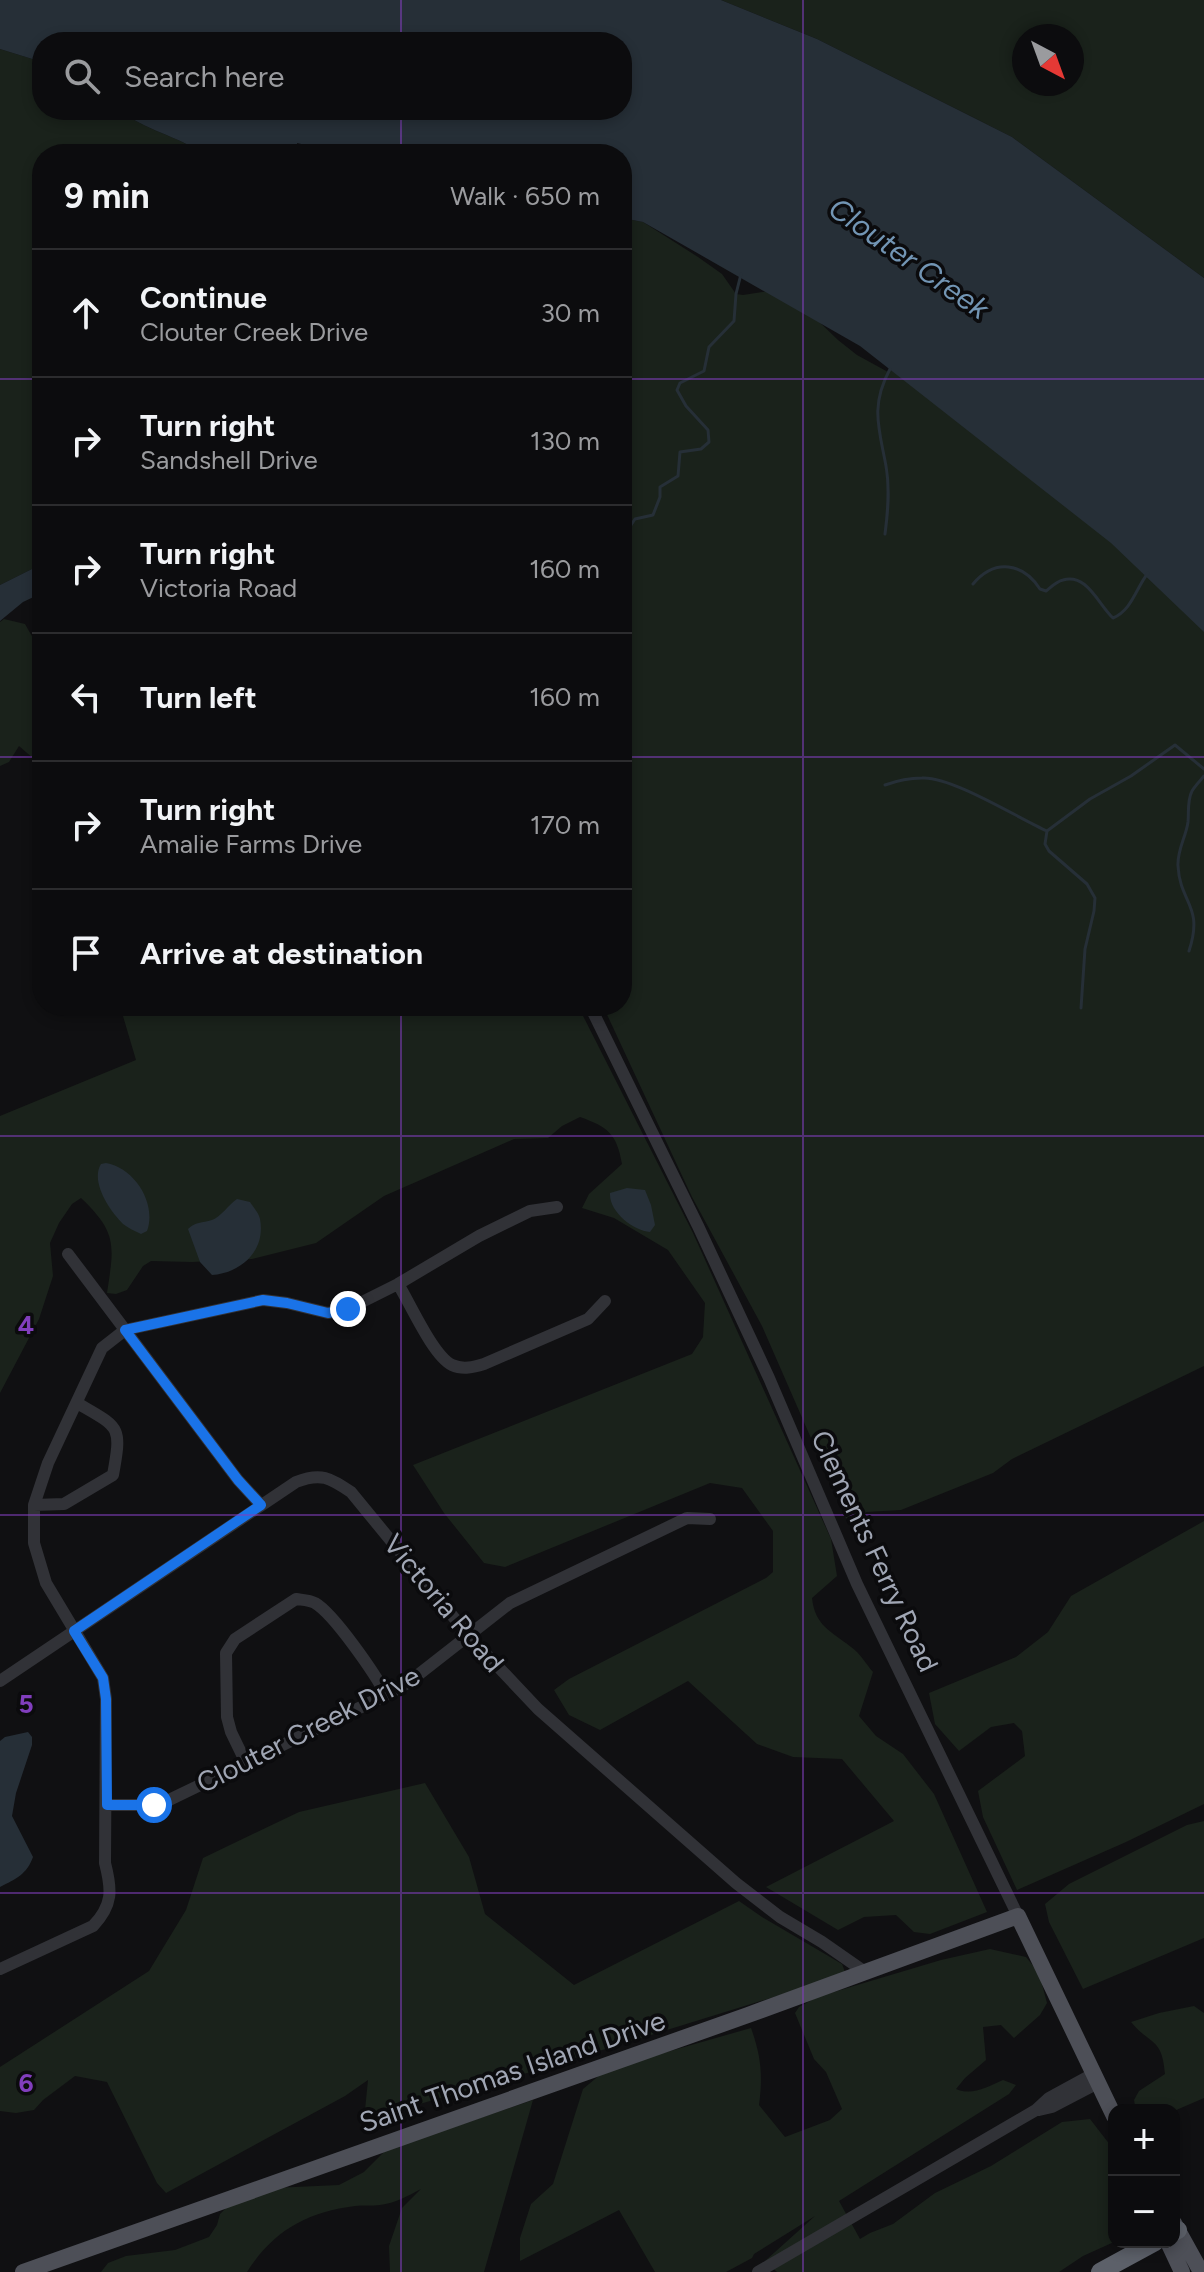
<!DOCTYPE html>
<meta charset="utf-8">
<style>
:root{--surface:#0c0c0e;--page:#1a1a1c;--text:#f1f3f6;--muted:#9a9b9e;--line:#2c2c2e}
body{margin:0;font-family:Figtree,sans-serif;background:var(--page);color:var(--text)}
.controls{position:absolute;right:24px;bottom:24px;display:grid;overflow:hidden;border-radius:16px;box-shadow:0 4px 12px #0003}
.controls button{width:72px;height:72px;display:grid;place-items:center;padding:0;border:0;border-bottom:2px solid var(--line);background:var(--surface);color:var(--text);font:40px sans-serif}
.compass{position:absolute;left:1012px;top:24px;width:72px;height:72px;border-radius:50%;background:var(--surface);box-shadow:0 4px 12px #0003;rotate:139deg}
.stop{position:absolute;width:24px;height:24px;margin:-18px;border:6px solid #1a73e8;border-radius:50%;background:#fff}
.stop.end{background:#1a73e8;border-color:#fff;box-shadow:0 2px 8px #0008}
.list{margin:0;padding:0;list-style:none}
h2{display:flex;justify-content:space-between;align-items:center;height:104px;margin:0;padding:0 32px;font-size:34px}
h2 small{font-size:26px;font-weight:400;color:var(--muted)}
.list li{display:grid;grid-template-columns:52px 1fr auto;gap:24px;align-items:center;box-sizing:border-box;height:128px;padding:0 32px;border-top:2px solid var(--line)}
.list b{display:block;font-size:30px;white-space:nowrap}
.list p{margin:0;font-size:26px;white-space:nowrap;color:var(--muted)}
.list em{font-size:26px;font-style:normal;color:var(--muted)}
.icon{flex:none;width:44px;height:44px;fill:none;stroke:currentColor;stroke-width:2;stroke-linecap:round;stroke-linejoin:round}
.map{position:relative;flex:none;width:1204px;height:2272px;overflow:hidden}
.search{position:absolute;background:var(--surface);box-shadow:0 4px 12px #0003;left:32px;top:32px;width:600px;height:88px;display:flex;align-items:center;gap:20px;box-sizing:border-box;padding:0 28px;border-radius:32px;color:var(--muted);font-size:30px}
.panel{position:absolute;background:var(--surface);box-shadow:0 4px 12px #0003;left:32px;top:144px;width:600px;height:872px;border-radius:32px}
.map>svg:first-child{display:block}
.green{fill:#1a221b;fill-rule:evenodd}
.water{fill:#262f37}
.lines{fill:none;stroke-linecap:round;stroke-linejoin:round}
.stream{stroke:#262f37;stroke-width:3}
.minor{stroke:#313237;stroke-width:12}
.major{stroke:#4d4f57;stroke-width:16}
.highway{stroke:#5c6069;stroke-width:18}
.route{stroke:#1a73e8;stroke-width:10}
.grid{fill:none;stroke:#813ebd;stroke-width:2;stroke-opacity:0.55}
.labels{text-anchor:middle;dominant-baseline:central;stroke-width:7;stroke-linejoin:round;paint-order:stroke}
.street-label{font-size:28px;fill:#a0a6b4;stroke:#0b0b0d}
.water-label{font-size:30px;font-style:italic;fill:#7295b4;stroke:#0b0b0d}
.grid-label{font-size:26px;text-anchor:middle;font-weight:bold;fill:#813ebd;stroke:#0b0b0d;stroke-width:7;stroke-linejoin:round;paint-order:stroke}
</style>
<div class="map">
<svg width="1204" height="2272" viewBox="0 0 1204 2272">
<rect width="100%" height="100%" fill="#101012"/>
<!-- green -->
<path class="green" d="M721 0H1204V278L1012 137 817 39ZM1024 36H1072V84H1024Z
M0 49 42 62V110H119C145 130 177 136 204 154H42V564L0 585Z
M622 218 643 222 698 257 722 274 736 294 743 295 769 291 811 314 838 340 857 355 888 372 896 362 1204 564V1366L1012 1459 993 1473 901 1510 866 1512 862 1521 854 1528 849 1525 762 1326 692 1197 603 1006H622Z
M4 619 25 624 38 647 36 675 33 691 42 694V766L19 746 9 762 0 766V622Z
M120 1006H578L693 1233 831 1539 837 1576 812 1598C815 1626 831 1631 851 1647 860 1653 866 1664 873 1672L859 1716 876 1736 903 1754 934 1794 987 1912 930 1934 914 1932 896 1915 864 1917 838 1930 766 1887 894 1821 842 1759 793 1757 757 1744 688 1681 600 1730 569 1715 554 1690 569 1679 766 1578 773 1572V1531L742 1488 710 1483 505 1567 484 1563 444 1513 413 1465 692 1354 703 1337 705 1303 668 1250 614 1218 582 1208 589 1194 622 1164C617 1134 608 1127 580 1117L562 1126 548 1138 514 1139 384 1196 316 1243 252 1259 192 1262 151 1261 143 1266 127 1290 116 1294 107 1293C114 1246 118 1233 81 1198L72 1204 59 1223 50 1243 53 1276 39 1319 0 1393V1116L136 1060Z
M1204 1521V1804L1126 1842 1017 1890 983 1817 978 1791 1025 1756 1022 1731 1014 1723 991 1727 959 1751 935 1724 929 1693 1016 1657 1048 1632 1071 1596Z
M425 1783 469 1857 485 1914 574 1985 739 1901 762 1917 842 1964 845 1972 829 1980 534 2071 364 2120 368 2080 345 2096 166 2193 157 2183 107 2082 75 2076 43 2100 34 2110 16 2113 0 2111V2067L149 1971 186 1910 203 1858 299 1812Z
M1204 1821V1938L1083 1989 1049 1922 1045 1904 1069 1884 1187 1825Z
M990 1949 1026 1957 1039 1973 1047 2003 1040 2015 1014 2038 1001 2025 983 2027 986 2060 965 2078 956 2089C972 2096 987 2087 1003 2080L1016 2085 1009 2094 839 2201 860 2239 870 2233 893 2224 935 2193 991 2166 1062 2122 1090 2119 1114 2150V2242L1083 2256 1059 2272H777L765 2261 815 2216 754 2254 752 2258 726 2272H655L619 2210 520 2261V2238L531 2204 553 2184 583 2089 607 2069 751 2028C761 2056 763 2075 759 2105L785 2137 830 2120 842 2109 826 2072 814 2059 795 2013 799 2007 817 1997 941 1960Z
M1194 2006 1204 2013V2098L1174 2111 1136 2110 1134 2100 1139 2091 1165 2074C1162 2037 1151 2046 1131 2022L1159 2013Z
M533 2100 484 2272H390L389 2246 402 2208 421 2189C408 2196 395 2203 380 2205 372 2206 363 2205 355 2206 307 2212 273 2231 247 2272H101L108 2263 126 2256 175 2250 209 2237 217 2225 220 2214 230 2204 273 2188 339 2185 364 2172 389 2147 416 2140Z"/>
<!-- water -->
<path class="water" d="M0 0H721L817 39 1012 137 1204 278V632L1111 543 860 346 643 222 622 218V154H344L297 143 298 154H204C177 136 145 130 119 110H622V42H42V62L0 49Z
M42 564V593L23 602 0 621V585Z
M106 1163C135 1168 157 1204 147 1231L141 1234C135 1231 128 1228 123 1224 110 1211 90 1182 101 1164Z
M627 1188 645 1190 651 1205 655 1225 650 1232C633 1230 609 1212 610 1193Z
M237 1199 250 1202C253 1207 259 1213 260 1219 266 1251 241 1273 212 1275L200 1262 188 1229C195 1222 202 1223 212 1220 221 1217 228 1205 237 1199Z
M28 1732 32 1737V1745L16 1793 12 1816 33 1857C27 1874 16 1879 0 1887V1741L5 1737Z"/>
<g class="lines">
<!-- stream -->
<path class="stream" d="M885 534C888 511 890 489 886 466 879 428 870 406 890 369
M622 558 627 531 635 519 653 515 660 497V487L678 476 680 452 701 449 709 442 708 430 686 406 677 390 680 383 704 371 709 347 734 321 736 294 741 274
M973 584C995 558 1023 563 1040 589L1046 591C1051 587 1057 581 1063 580 1087 573 1098 604 1113 618 1132 610 1136 588 1148 573
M885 785C896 781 910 778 922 778 951 776 1018 818 1047 831
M1189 951C1204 905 1180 904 1178 866 1177 850 1186 837 1188 822 1189 812 1187 801 1192 791 1195 786 1200 781 1204 776
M1081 1008 1085 949 1094 911 1095 898 1087 884 1049 851 1045 844 1047 831 1090 799 1131 776 1175 745 1204 769"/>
<!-- minor -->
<path class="minor" d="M590 1006 698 1226 769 1378 857 1584 1018 1916
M68 1254 238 1480 261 1505
M398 1284C410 1303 433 1356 452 1365 463 1370 474 1367 484 1364L588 1319 605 1301
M34 1505 64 1504 113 1475C122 1425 120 1428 77 1403
M0 1681 296 1482C321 1472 330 1478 351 1492L469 1636 538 1709 736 1883 780 1917 822 1942 865 1972
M246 1763 231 1732 227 1717 226 1653 235 1639 296 1599C302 1600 309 1600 315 1603 334 1614 376 1675 386 1695
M107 1805H154L167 1801 386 1695 409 1682 510 1603 687 1518 710 1519
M0 1969 93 1926C113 1905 112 1890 105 1863L106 1699 103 1678 46 1583 34 1543V1505L48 1463 102 1348 125 1330 263 1300 287 1303 328 1313 348 1309 398 1284 479 1236 530 1211 557 1207
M1039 2110 1052 2107 1098 2083
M758 2272 1036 2110 1049 2098 1093 2074"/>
<!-- major -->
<path class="major" d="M1174 2223 1201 2272
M1168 2242 1182 2272
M23 2272 748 2015 1018 1916 1114 2116"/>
<!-- highway -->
<path class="highway" d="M1174 2232 1178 2230
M1100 2272 1155 2242"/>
</g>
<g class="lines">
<!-- route -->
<path class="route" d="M154 1805H107L106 1699 103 1678 74 1631 261 1505 238 1480 125 1330 263 1300 287 1303 328 1313 348 1309"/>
</g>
<!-- grid -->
<path class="grid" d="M401 0V42M803 0V2272M401 110V154M0 379H42M622 379H1204M0 757H42M622 757H1204M401 1006V2272M0 1136H1204M0 1515H1204M0 1893H1204"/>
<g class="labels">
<!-- street labels -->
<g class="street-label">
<text transform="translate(875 1551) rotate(65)">Clements Ferry Road</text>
<text transform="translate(444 1603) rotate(50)">Victoria Road</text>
<text transform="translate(308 1729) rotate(-27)">Clouter Creek Drive</text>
<text transform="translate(512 2071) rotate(-19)">Saint Thomas Island Drive</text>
</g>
<!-- water labels -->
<g class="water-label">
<text transform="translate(909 258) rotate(35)">Clouter Creek</text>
</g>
</g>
<g class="grid-label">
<text x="26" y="1334">4</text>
<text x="26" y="1713">5</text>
<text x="26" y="2092">6</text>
</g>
</svg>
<div class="controls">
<button>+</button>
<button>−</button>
</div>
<svg class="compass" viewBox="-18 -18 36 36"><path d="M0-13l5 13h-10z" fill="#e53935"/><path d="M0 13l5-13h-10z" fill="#9a9b9e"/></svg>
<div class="stop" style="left:154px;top:1805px"></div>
<div class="stop end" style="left:348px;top:1309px"></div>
<div class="search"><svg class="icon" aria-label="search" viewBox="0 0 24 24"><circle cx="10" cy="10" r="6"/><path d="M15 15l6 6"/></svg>Search here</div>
<section class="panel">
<h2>9 min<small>Walk · 650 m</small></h2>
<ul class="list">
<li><svg class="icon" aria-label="ahead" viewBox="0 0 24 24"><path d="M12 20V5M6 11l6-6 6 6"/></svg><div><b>Continue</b><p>Clouter Creek Drive</p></div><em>30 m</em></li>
<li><svg class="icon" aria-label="right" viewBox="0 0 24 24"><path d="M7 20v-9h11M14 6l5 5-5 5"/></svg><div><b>Turn right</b><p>Sandshell Drive</p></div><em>130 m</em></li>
<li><svg class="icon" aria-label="right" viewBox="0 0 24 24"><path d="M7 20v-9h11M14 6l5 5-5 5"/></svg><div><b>Turn right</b><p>Victoria Road</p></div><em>160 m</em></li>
<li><svg class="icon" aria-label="left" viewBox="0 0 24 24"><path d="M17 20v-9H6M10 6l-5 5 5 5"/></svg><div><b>Turn left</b></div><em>160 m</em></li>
<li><svg class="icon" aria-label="right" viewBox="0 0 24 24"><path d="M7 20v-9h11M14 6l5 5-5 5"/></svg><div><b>Turn right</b><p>Amalie Farms Drive</p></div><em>170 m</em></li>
<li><svg class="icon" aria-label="arrive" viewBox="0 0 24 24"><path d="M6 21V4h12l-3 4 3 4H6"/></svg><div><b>Arrive at destination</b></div></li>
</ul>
</section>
</div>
